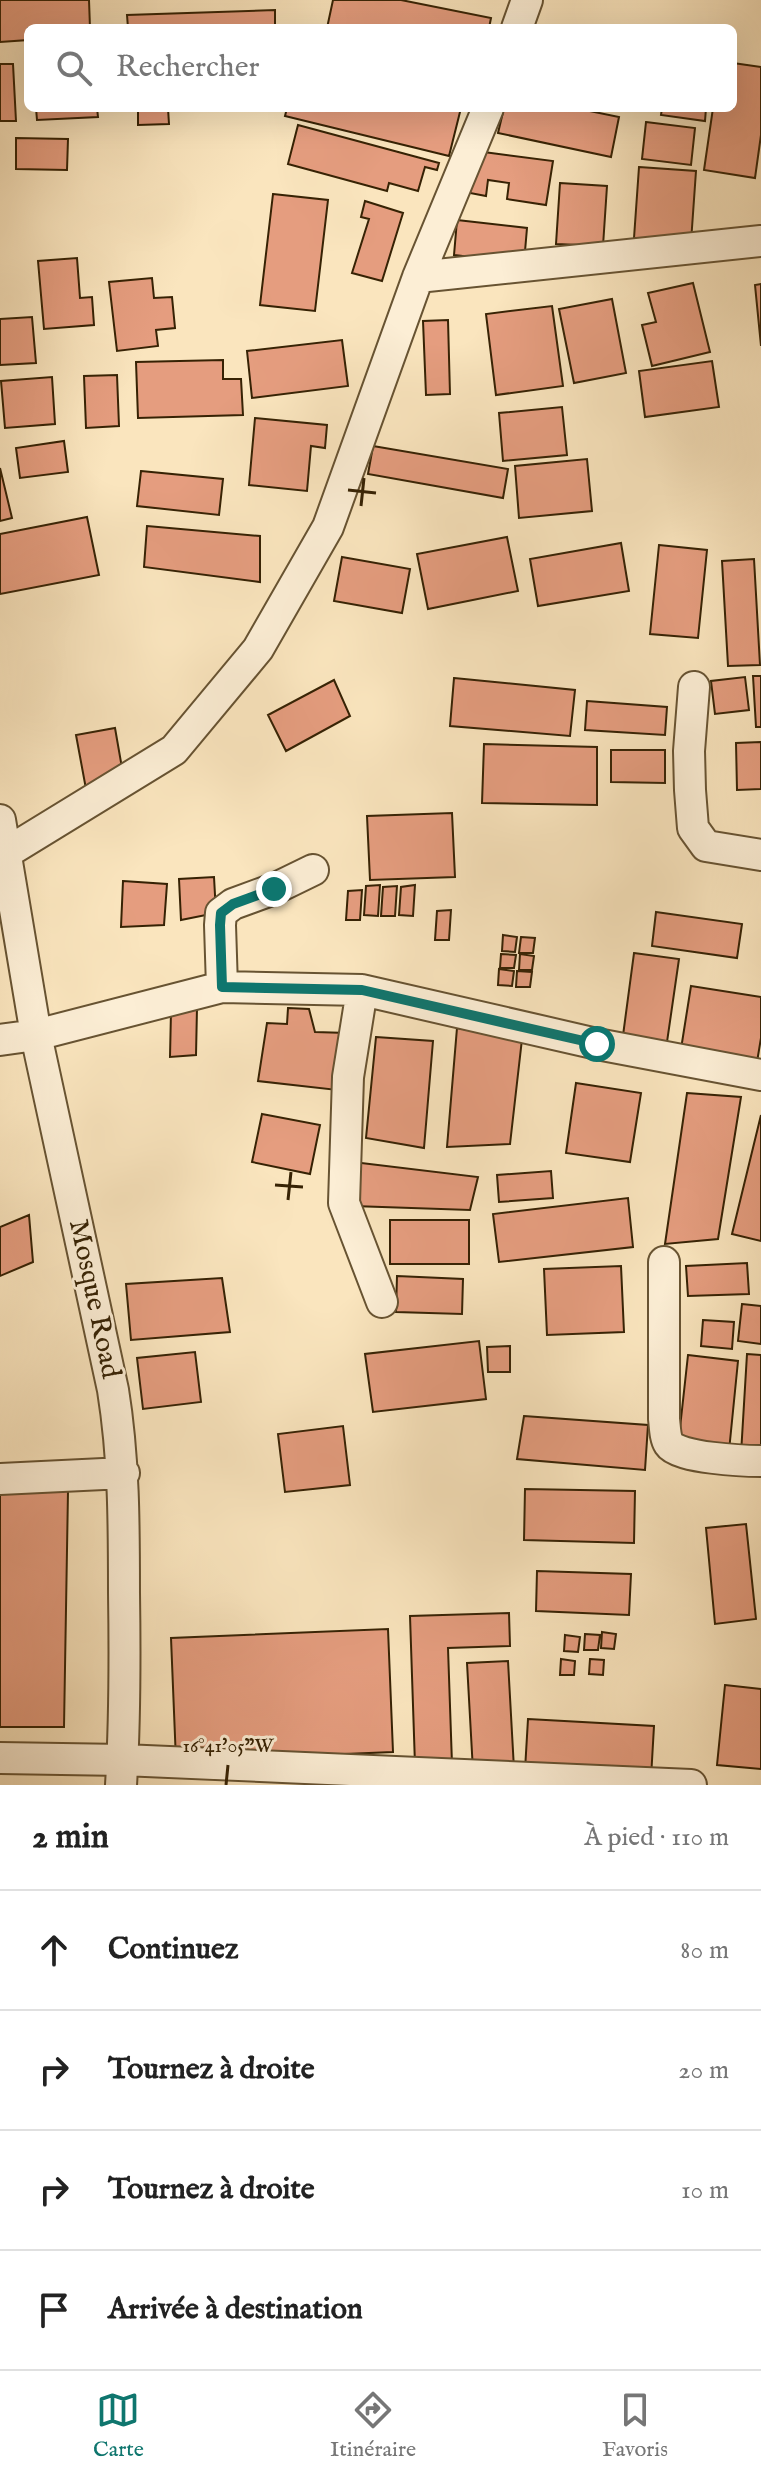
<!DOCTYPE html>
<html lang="fr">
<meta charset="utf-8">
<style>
:root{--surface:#fff;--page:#f2f2f2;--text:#222;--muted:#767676;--line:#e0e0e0;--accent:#0f766e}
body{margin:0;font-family:"IM FELL English",serif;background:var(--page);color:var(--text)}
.stop{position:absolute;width:24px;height:24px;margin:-18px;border:6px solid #0f766e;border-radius:50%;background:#fff}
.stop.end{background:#0f766e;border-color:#fff;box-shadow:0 2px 8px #0008}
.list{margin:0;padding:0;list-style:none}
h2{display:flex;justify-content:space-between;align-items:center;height:104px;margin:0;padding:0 32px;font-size:34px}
h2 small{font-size:26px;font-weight:400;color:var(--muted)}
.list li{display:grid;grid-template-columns:52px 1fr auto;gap:24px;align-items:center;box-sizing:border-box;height:120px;padding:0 32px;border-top:2px solid var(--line)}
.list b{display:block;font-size:30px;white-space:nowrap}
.list em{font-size:26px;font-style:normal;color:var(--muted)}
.icon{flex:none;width:44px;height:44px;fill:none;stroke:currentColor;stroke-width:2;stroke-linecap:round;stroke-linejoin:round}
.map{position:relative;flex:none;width:761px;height:1785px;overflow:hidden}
.search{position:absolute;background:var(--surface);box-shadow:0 8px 32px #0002;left:24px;right:24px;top:24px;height:88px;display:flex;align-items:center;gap:20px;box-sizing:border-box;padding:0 28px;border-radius:12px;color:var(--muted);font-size:30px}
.sheet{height:584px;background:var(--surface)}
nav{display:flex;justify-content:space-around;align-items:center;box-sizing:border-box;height:112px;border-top:2px solid var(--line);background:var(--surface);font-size:22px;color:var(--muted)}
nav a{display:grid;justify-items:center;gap:4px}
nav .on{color:var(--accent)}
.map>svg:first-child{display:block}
.building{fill:#e59d7f;stroke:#362204;stroke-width:2}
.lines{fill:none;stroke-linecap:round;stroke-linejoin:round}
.minor-casing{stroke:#675332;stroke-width:34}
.minor{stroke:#fceed5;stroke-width:30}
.route{stroke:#0f766e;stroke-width:10}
.ticks{fill:none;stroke:#362204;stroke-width:3}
.labels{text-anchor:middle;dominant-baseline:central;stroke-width:6;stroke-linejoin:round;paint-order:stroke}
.street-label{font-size:28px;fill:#362204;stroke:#fceed5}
.ticks-label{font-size:20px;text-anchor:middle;fill:#362204;stroke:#fceed5;stroke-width:6;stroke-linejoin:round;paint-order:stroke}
</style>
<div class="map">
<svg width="761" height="1785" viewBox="0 0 761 1785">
<rect width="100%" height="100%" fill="#fae5be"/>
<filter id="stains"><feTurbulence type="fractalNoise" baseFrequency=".0025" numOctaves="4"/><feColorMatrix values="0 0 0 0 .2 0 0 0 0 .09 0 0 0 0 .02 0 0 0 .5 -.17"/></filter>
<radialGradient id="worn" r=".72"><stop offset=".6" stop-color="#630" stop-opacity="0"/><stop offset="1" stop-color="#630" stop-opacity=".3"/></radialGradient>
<!-- building -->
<path class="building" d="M0 0H89L90 28H28V40L0 42Z
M333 0H401L491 18 489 28H327Z
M275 10V28H128L127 15Z
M733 63 761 67V135L755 178 704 170 713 108H733Z
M0 64H13L16 121H0Z
M36 108H97L98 117 37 120Z
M138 108H168L169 124 138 125Z
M287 108H461L449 156 285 116Z
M504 108H575L619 117 611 157 498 133Z
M662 108H706L705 121 661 115Z
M646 122 695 128 691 165 642 159Z
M298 125 439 163 437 170 425 167 418 191 389 183 387 191 288 164Z
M16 138 68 139 67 170 16 169Z
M476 151 553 161 546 205 507 199 509 183 488 180 486 196 470 193Z
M639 167 696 171 691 242 634 238Z
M560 183 607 186 603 246 556 244Z
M273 194 328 200 315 311 260 305Z
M365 201 403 213 382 281 352 273 369 219 361 217Z
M457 220 527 228 524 263 454 255Z
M77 258 80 298 92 297 94 325 44 329 38 261Z
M152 278 154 298 172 297 175 328 156 330 158 346 117 351 109 282Z
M693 283 710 352 652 366 642 325 656 322 648 293Z
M761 284V346L755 285Z
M612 299 626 373 574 383 559 309Z
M552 306 563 386 496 395 486 314Z
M32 317 36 363 0 365V319Z
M448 320 450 394 426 395 423 321Z
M342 340 348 386 252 398 247 351Z
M223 360V379H241L243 415 138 418 136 362Z
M712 361 719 407 645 417 639 371Z
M117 375 119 426 86 428 84 376Z
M52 377 55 424 5 428 1 381Z
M562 407 567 455 503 461 499 413Z
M255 418 327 425 325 448 311 446 307 491 249 485Z
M64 441 68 472 20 478 16 448Z
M373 446 508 469 503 498 368 474Z
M587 459 592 511 519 518 515 466Z
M0 468 12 518 0 521Z
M141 471 223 479 219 515 137 506Z
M87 517 99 575 0 594V534Z
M147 526 260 536V582L144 567Z
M507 537 518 591 428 609 417 554Z
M621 543 629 591 538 606 530 559Z
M659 545 707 550 698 638 650 634Z
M342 557 410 569 402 613 334 601Z
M754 559 760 665 728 666 722 561Z
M753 676H761V727H756Z
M745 677 749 710 715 714 711 681Z
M454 678 575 690 570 736 450 726Z
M334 680 350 716 286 751 268 715Z
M587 701 667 707 665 735 585 730Z
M115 728 122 768 86 789 76 735Z
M761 742V789L737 790 736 743Z
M484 744 597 747V805L482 803Z
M611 750H665V783L611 782Z
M452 813 455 877 370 880 367 816Z
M214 877 216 913 181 920 179 879Z
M123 881 167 884 164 925 121 927Z
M380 885 378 916 364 915 366 886Z
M415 885 413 916 399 915 401 887Z
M397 886 395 916H381L383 887Z
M362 890 360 920H346L348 891Z
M451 910 449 940H435L437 911Z
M656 912 742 924 737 958 652 946Z
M503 935 517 937 515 952 502 951Z
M521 937 535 938 533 953H519Z
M634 953 679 959 666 1049 622 1043Z
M501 954 516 955 514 968H500Z
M520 954 534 956 532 970H519Z
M499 969 514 971 512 986 498 985Z
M517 971 532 972 530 987H516Z
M691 986 761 997V1038L757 1062 681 1049Z
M197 1008 196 1055 170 1057 171 1011Z
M288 1008 309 1009 315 1032 347 1033 337 1090 258 1081 267 1023 287 1024Z
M457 1028 522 1039 510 1144 447 1147Z
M376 1037 433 1041 424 1148 366 1138Z
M576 1083 641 1093 630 1162 566 1153Z
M687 1093 741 1097 718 1239 665 1244Z
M262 1114 320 1125 310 1174 252 1162Z
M761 1115V1241L732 1234Z
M353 1162 478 1177 470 1210 353 1206Z
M551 1171 553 1198 499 1202 497 1175Z
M628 1198 633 1247 499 1262 493 1214Z
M29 1215 33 1262 0 1276V1227Z
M390 1220H469V1264H390Z
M747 1263 749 1294 688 1296 686 1266Z
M621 1266 624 1332 547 1335 544 1269Z
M397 1276 463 1279 462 1314 396 1312Z
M222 1278 230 1332 131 1340 126 1284Z
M742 1304 761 1306V1344L738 1341Z
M703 1320 734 1322 732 1349 701 1346Z
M479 1341 486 1399 373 1412 365 1354Z
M510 1346V1372H488L487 1347Z
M195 1352 201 1402 143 1409 137 1358Z
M747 1354 761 1355V1455L741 1454Z
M688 1355 738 1361 729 1451 678 1446Z
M524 1416 648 1425 645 1470 517 1459Z
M343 1426 350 1485 285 1492 278 1434Z
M525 1489 635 1491 634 1543 524 1540Z
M0 1490 68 1491 64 1727H0Z
M746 1524 756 1619 715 1624 706 1528Z
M537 1571 631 1574 629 1615 536 1611Z
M509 1613 510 1646 448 1648 452 1764 415 1765 410 1616Z
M388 1629 393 1752 176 1761 171 1638Z
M602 1632 616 1634 614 1649 601 1648Z
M585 1634 600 1635 598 1650H584Z
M565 1635 580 1637 578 1652 564 1651Z
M561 1659 575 1661 574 1675H560Z
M590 1659 604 1660 603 1675 589 1674Z
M508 1661 514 1769 473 1771 467 1663Z
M725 1685 761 1689V1769L717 1765Z
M528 1719 654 1726 651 1778 525 1770Z"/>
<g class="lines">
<!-- minor casing -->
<g class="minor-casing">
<path id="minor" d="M517 28 527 0
M418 277 761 241
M694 687 689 751 690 790 693 828 706 846 761 855
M0 820 36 1035 113 1390C124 1458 124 1525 124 1593 125 1657 125 1721 121 1785
M6 853 174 750 258 649 328 527 418 277 488 108
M222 987 220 925 221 913 233 904 274 889 313 870
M362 990 348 1077 344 1203 382 1302
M0 1040 36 1035 222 987 362 990 597 1044 761 1075
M664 1262V1419C665 1427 665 1438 669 1444 678 1458 744 1461 761 1461
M0 1479 124 1473
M0 1758 123 1760 691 1785"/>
</g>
<!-- minor -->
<use href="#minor" class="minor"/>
</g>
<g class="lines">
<!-- route -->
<path class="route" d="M274 889 233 904 221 913 220 925 222 987 362 990 597 1044"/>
</g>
<!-- ticks -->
<path class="ticks" d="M348 490 376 493M361 506 364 478M275 1185 303 1187M288 1200 291 1172M226 1785 228 1765"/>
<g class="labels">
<!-- street labels -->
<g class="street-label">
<text transform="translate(94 1299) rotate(78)">Mosque Road</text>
</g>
</g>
<g class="ticks-label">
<text x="228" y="1752">16°41'05"W</text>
</g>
<rect width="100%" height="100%" filter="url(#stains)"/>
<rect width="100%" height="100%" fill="url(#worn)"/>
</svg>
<div class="stop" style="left:597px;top:1044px"></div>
<div class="stop end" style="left:274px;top:889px"></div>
<div class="search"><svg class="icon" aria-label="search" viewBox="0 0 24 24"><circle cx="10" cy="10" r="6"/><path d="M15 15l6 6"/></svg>Rechercher</div>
</div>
<section class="sheet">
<h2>2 min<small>À pied · 110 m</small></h2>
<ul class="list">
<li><svg class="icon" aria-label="ahead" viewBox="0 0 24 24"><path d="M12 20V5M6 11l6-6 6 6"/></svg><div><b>Continuez</b></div><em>80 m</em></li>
<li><svg class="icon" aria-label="right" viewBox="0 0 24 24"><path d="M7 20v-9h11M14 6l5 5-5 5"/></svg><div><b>Tournez à droite</b></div><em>20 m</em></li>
<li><svg class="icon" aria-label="right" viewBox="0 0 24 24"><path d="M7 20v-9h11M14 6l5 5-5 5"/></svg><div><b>Tournez à droite</b></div><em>10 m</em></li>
<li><svg class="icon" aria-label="arrive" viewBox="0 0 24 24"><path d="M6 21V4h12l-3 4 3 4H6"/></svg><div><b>Arrivée à destination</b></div></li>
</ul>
</section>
<nav>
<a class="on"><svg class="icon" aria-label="map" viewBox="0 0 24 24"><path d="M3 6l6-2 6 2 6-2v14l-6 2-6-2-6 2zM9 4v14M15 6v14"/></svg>Carte</a>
<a><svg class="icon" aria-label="directions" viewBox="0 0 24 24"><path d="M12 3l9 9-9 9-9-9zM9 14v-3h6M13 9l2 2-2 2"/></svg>Itinéraire</a>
<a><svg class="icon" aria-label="saved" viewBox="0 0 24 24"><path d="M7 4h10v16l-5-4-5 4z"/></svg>Favoris</a>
</nav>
